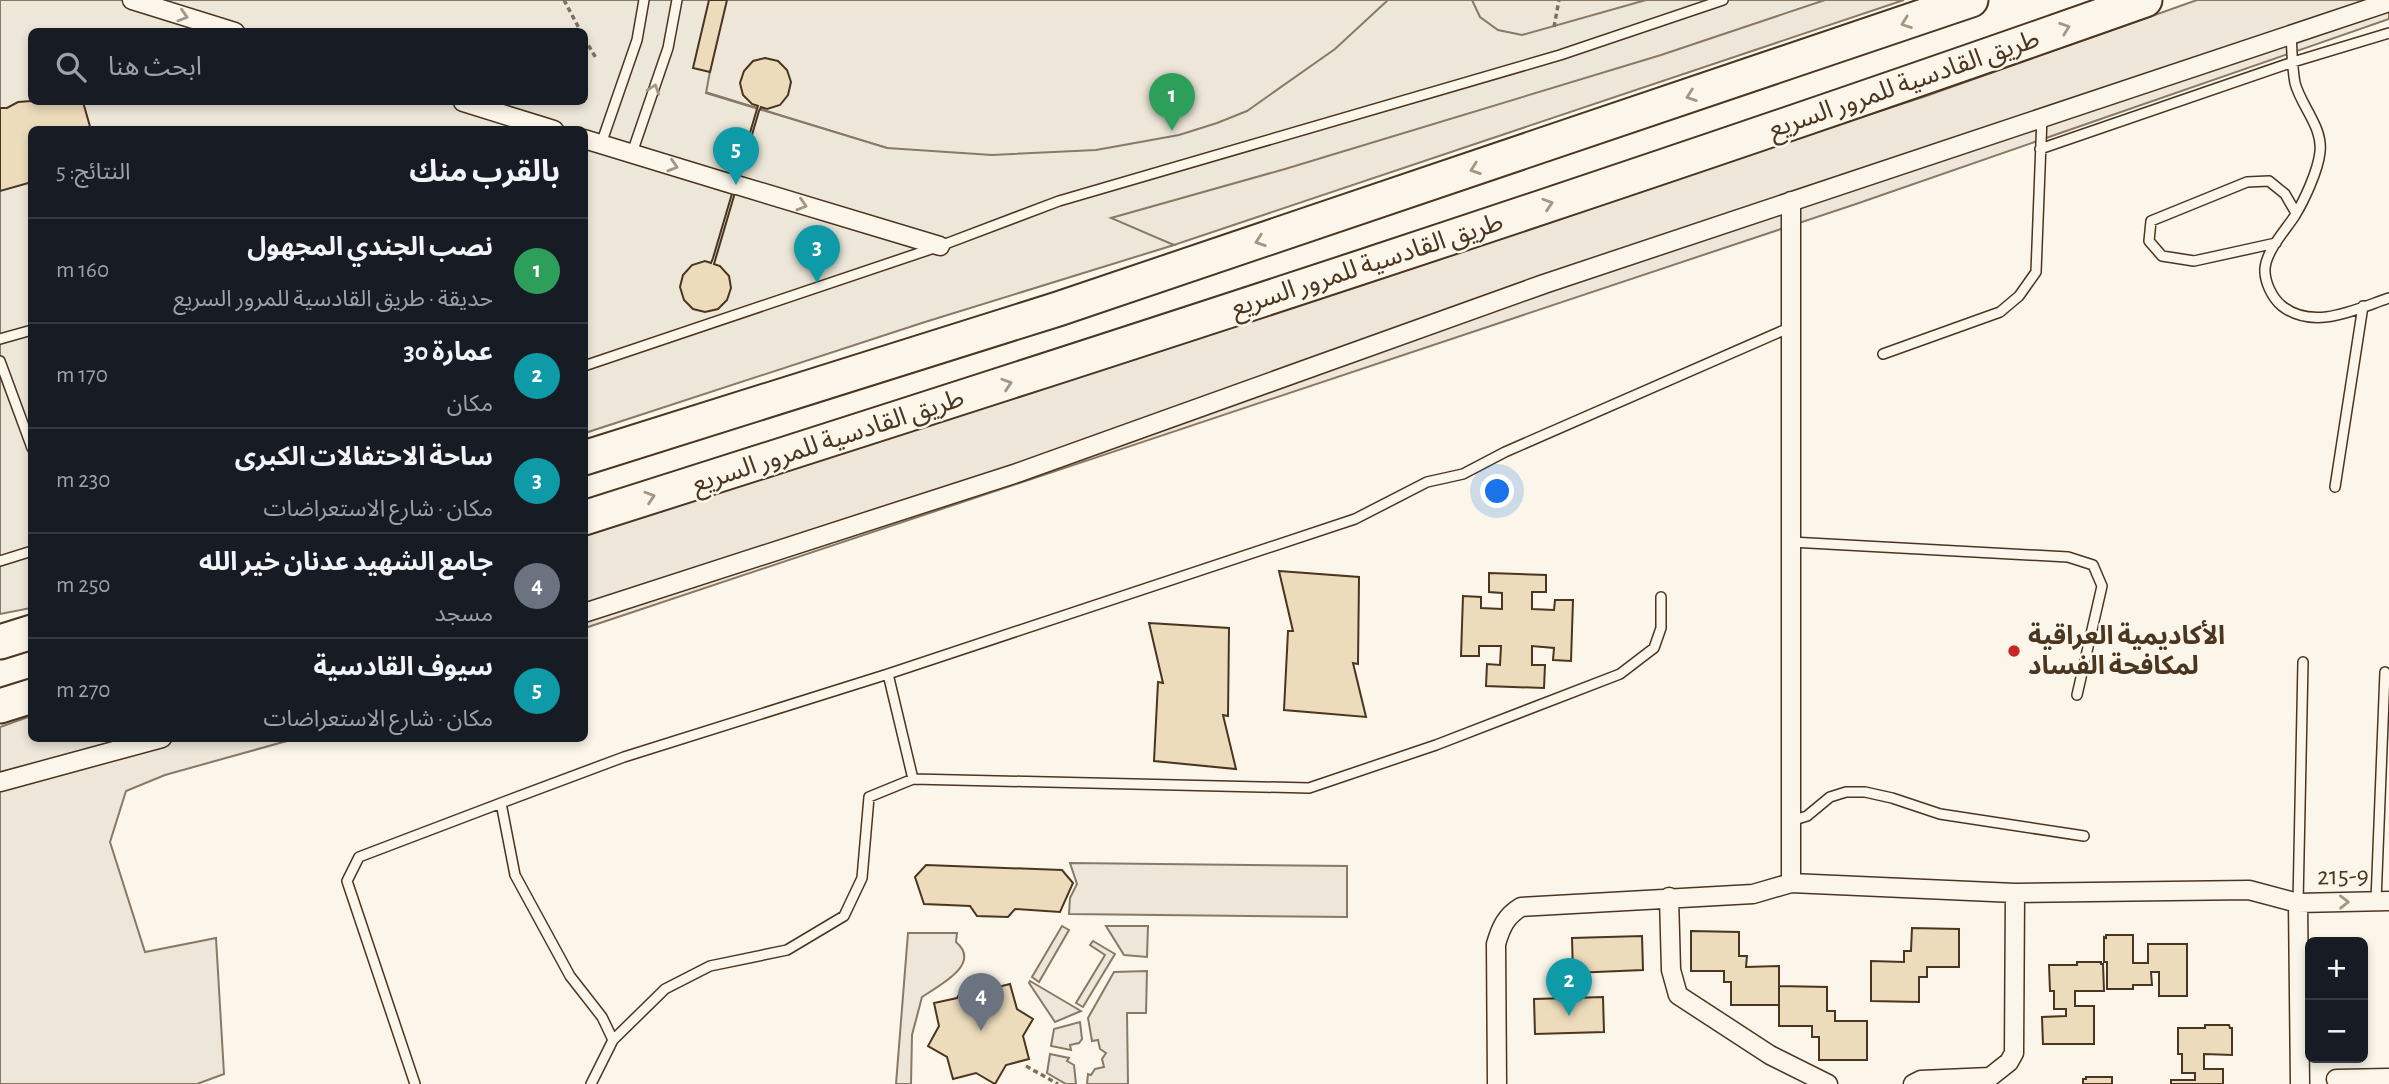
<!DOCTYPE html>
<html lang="ar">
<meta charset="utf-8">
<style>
:root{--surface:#171b24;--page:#242831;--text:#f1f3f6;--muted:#9ea1a6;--line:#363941;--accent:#0b8043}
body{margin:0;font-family:"Alegreya Sans","Noto Sans Arabic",sans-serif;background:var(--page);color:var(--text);direction:rtl}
.controls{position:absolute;right:21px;bottom:21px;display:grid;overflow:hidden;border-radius:10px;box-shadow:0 4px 10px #0003}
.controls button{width:63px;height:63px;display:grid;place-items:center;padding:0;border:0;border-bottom:2px solid var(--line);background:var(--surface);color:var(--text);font:35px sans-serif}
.you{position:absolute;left:1498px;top:492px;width:24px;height:24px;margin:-18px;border:5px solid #fff;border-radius:50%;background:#1a73e8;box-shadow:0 0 0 10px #1a73e833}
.badge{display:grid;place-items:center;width:46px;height:46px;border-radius:50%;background:var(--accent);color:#fff;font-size:23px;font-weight:700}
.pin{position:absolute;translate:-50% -58px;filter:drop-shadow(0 2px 4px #0008)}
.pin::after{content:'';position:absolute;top:37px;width:24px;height:21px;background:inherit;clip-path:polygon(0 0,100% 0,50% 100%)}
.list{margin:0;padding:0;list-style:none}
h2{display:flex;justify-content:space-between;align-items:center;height:91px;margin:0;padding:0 28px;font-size:30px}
h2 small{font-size:23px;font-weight:400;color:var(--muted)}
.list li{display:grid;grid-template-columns:46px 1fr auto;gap:21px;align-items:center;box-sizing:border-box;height:105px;padding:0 28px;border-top:2px solid var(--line)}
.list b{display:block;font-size:26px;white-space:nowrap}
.list p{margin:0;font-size:23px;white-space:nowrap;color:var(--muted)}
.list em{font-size:23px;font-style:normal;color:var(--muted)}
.icon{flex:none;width:38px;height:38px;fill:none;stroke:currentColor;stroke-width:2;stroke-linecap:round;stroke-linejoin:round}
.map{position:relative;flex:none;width:2389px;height:1084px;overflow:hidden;direction:ltr}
.search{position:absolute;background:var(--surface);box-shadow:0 4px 10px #0003;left:28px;top:28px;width:560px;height:77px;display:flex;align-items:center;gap:18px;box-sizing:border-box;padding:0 24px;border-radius:10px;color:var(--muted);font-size:26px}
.panel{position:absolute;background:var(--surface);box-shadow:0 4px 10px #0003;left:28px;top:126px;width:560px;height:616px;border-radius:10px;direction:rtl}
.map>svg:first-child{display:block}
.green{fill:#ede6d9;stroke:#887966;stroke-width:2}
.parking{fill:#ede7d9;stroke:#887966;stroke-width:2;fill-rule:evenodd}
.building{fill:#ecdcbc;stroke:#4a3520;stroke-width:2}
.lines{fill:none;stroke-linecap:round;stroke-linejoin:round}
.service-casing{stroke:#4a3520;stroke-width:12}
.minor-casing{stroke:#4a3520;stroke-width:21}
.motorway-casing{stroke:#4a3520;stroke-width:37}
.path{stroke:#7f6f5c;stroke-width:3.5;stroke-dasharray:5 3.5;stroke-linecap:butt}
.service{stroke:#fbf6e9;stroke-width:9}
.minor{stroke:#fbf6e9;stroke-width:18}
.motorway{stroke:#fbf6e9;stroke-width:33}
.oneway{stroke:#a29684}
.poi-dot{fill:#c62828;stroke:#fbf6e9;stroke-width:2.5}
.labels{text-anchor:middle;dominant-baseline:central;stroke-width:5;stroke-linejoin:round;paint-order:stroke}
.street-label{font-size:26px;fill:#4a3520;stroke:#fbf6e9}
.poi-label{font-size:26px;font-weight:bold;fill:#4a3520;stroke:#fbf6e9;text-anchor:start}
</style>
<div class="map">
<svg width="2389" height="1084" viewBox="0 0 2389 1084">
<rect width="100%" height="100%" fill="#fbf6e9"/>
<!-- green -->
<path class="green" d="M405 0H1904L1174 245 1059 201 585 55 584 32Z
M2197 0H2389V19L1856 204 585 628 584 533 1926 96Z
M31 716 32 738 294 739 165 775 126 791 110 842 145 952 216 938 224 1074 197 1084H0V727Z
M1070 863 1347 866V917L1069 914 1070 898 1077 884Z
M1062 926 1069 930 1039 982 1032 977Z
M1106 926H1148L1147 957 1124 955Z
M908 933H957L956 942C982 964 940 985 922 997L912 1035 911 1084H896Z
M1093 941 1115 954 1083 1007 1076 1003 1105 955 1090 945Z
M1147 971 1146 1013H1127L1128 1084H1087L1088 1074 1091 1075 1095 1069 1104 1067 1102 1059 1106 1053 1100 1049 1098 1040 1092 1041 1088 1018 1114 972Z
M1030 981 1081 1011 1055 1022 1029 983Z
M1080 1022 1082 1039 1079 1043 1070 1045 1071 1050 1051 1046 1054 1029Z
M1050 1054 1069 1058 1067 1061 1074 1065 1076 1084H1066L1047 1073Z"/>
<!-- parking -->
<path class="parking" d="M0 0H723L706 93 887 148 992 155 1096 150 1179 135 1217 123 1247 111 1335 49 1388 0H1472L1480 17 1498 30 1522 35 1646 0H1825L1661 55 1285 169 1111 218 1174 245 925 322 585 433 584 130H32L31 608 0 614ZM32 32H584V102H32Z"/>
<!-- building -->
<path class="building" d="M709 0H727L710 72 693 68Z
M765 58 778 61 787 70 791 82 788 95 780 105 767 109 761 107 759 111 714 264 720 266 729 276 731 288 727 300 718 309 705 312 693 309 684 300 680 287 683 275 692 265 705 261 711 263 713 258 757 109 758 106 752 104 743 95 740 83 744 71 753 61Z
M31 101 83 102 91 130H32V182L0 191V108H7L18 102Z
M1279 571 1359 577 1358 664 1353 663 1366 717 1284 710 1288 631H1293Z
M1489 573 1546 575V592H1532V609L1554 610 1555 600H1573L1571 661 1553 660 1554 648 1532 646V665H1545L1544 688 1486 686 1487 664 1500 665 1501 646H1479V656H1461L1463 596 1481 597V608L1502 609V593L1489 592Z
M1149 623 1229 628 1228 716 1223 715 1236 769 1154 761 1158 682 1163 683Z
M926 865 1062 870 1073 883 1060 912 1015 909 1008 917 977 916 970 906 924 904 915 877Z
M1912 928 1959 929V967H1927V977H1919V1002L1871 1001V961L1904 962V951H1911Z
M1691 931 1739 932V956H1747L1746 967 1779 966V1005H1731V982H1724V971H1691Z
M2106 935H2133V963H2148V944H2187V996H2159V972H2151L2152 985H2133V989H2107V962H2104V937L2106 938Z
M1642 936 1643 970 1573 973 1572 938Z
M2077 962H2101V964H2103L2104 991H2075V1006H2094V1044H2043L2042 1017 2066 1016V1009H2054V991H2050L2049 965H2077Z
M968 979 986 990 1010 984 1017 1009 1033 1019 1023 1036 1029 1059 1006 1065 995 1084 976 1073 953 1079 947 1057 928 1046 939 1026 934 1003 957 998Z
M1779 986 1827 987V1011H1835V1021H1867V1060H1819V1037H1812V1026H1779Z
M1603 997 1604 1032 1535 1034 1534 999Z
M2205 1025H2229L2230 1028H2232V1055L2204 1054V1069H2223V1084H2171V1080H2195V1073H2182V1054H2178V1028H2205Z
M2086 1077H2112V1084H2083V1079H2086Z"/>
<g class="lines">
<!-- service casing -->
<g class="service-casing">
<path id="service" d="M2291 34C2292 50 2292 67 2295 83 2301 106 2323 127 2320 152 2318 171 2304 201 2294 217 2284 232 2267 250 2265 268 2264 281 2272 298 2282 306 2314 331 2356 309 2389 298
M601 144 637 40 644 0
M2040 149 2293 62 2389 33
M632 153 668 48 677 0
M2276 243 2194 261 2162 256 2149 241 2151 221 2247 182 2269 181 2285 194 2296 213
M0 339 32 330
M1883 354 2000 312 2019 296 2036 272 2042 117
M0 361 32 448
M584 366 940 246 1059 201 1560 55 1723 0
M2335 487 2363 306
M1791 542 2068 557 2093 565 2102 586 2077 695
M0 561 32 551
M888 674 913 779
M1791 821 1807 816 1830 797 1846 792H1865L1892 798 1940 814 2084 836
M2376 901 2385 672
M2298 903 2303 662
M613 1040 665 989 710 966 787 950 844 916 862 878 869 797 913 779 1309 788 1436 745 1620 674 1654 648 1661 628V597
M415 1084 347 881 359 857 501 803
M591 1084 613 1040 602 1017 570 976 515 875 501 803 624 757 888 674 1355 519 1427 482 1463 474 1505 452 1791 327"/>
</g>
<!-- minor casing -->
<g class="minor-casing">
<path id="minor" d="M132 0 235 32
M463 102 554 130
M584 139 735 185
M737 185 940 246
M1791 201V883
M584 613 1017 473 1544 284 2389 2
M0 782 162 738
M1669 897 1671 970 1678 995 1770 1055 1828 1084
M2298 903 2300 1084
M2336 1079 2389 1078
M1497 1084 1496 944C1501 927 1506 916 1521 907L1753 894 1791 883 2015 893 2249 890 2298 903 2389 901
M1913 1084 1921 1080 1990 1077 2009 1062 2014 1053 2015 893"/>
</g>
<!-- motorway casing -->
<g class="motorway-casing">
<path id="motorway" d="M584 458 1058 309 1971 0
M584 518C1107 352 1628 183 2145 0
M0 642 32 632
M0 706 32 696"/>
</g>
<!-- path -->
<path class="path" d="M564 0 581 32
M1554 27 1559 0
M584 38 596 58
M1026 1066 1058 1084"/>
<!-- service -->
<use href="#service" class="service"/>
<!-- minor -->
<use href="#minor" class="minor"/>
<!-- motorway -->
<use href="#motorway" class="motorway"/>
</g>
<!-- one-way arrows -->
<defs><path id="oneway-chevron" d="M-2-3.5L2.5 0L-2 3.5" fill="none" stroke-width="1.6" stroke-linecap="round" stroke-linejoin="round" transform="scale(1.75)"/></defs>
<g class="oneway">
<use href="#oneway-chevron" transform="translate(183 16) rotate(17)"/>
<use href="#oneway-chevron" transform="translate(1906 23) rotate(160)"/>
<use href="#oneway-chevron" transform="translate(2065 28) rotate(-20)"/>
<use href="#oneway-chevron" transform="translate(654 89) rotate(-71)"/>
<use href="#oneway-chevron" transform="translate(1691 96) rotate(161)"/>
<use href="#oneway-chevron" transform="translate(673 166) rotate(17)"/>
<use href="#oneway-chevron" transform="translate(1475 169) rotate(161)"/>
<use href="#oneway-chevron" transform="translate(1548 204) rotate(-18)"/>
<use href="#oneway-chevron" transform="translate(802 205) rotate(17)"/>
<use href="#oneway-chevron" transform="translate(1260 241) rotate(161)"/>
<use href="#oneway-chevron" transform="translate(1007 384) rotate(-18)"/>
<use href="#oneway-chevron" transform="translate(650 497) rotate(-18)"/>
<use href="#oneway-chevron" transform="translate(2344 902) rotate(-1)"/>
</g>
<!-- markers -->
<circle class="poi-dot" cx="2014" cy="651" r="7"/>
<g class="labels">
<!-- street labels -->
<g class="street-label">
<text transform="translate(1904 84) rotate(-19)">طريق القادسية للمرور السريع</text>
<text transform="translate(1367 265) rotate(-18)">طريق القادسية للمرور السريع</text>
<text transform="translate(828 441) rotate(-18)">طريق القادسية للمرور السريع</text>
<text transform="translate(2343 876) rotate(-1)">215-9</text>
</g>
<!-- poi labels -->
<g class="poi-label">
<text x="2028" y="636">الأكاديمية العراقية<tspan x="2028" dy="30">لمكافحة الفساد</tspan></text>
</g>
</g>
</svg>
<div class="controls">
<button>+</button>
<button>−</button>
</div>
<div class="you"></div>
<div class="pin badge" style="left:1172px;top:131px;background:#2e9e5b">1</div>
<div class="pin badge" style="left:1569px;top:1016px;background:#0f9aa8">2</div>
<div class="pin badge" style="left:817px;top:283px;background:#0f9aa8">3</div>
<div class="pin badge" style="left:981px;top:1031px;background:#6b7280">4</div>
<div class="pin badge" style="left:736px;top:185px;background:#0f9aa8">5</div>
<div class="search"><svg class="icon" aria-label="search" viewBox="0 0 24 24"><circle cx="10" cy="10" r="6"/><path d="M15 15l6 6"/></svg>ابحث هنا</div>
<section class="panel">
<h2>بالقرب منك<small>النتائج: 5</small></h2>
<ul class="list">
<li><span class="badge" style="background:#2e9e5b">1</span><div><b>نصب الجندي المجهول</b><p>حديقة · طريق القادسية للمرور السريع</p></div><em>160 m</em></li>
<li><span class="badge" style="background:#0f9aa8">2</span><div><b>عمارة 30</b><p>مكان</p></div><em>170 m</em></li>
<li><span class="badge" style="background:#0f9aa8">3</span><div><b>ساحة الاحتفالات الكبرى</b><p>مكان · شارع الاستعراضات</p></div><em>230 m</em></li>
<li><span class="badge" style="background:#6b7280">4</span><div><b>جامع الشهيد عدنان خير الله</b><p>مسجد</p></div><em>250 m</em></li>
<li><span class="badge" style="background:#0f9aa8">5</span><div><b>سيوف القادسية</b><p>مكان · شارع الاستعراضات</p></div><em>270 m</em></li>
</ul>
</section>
</div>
